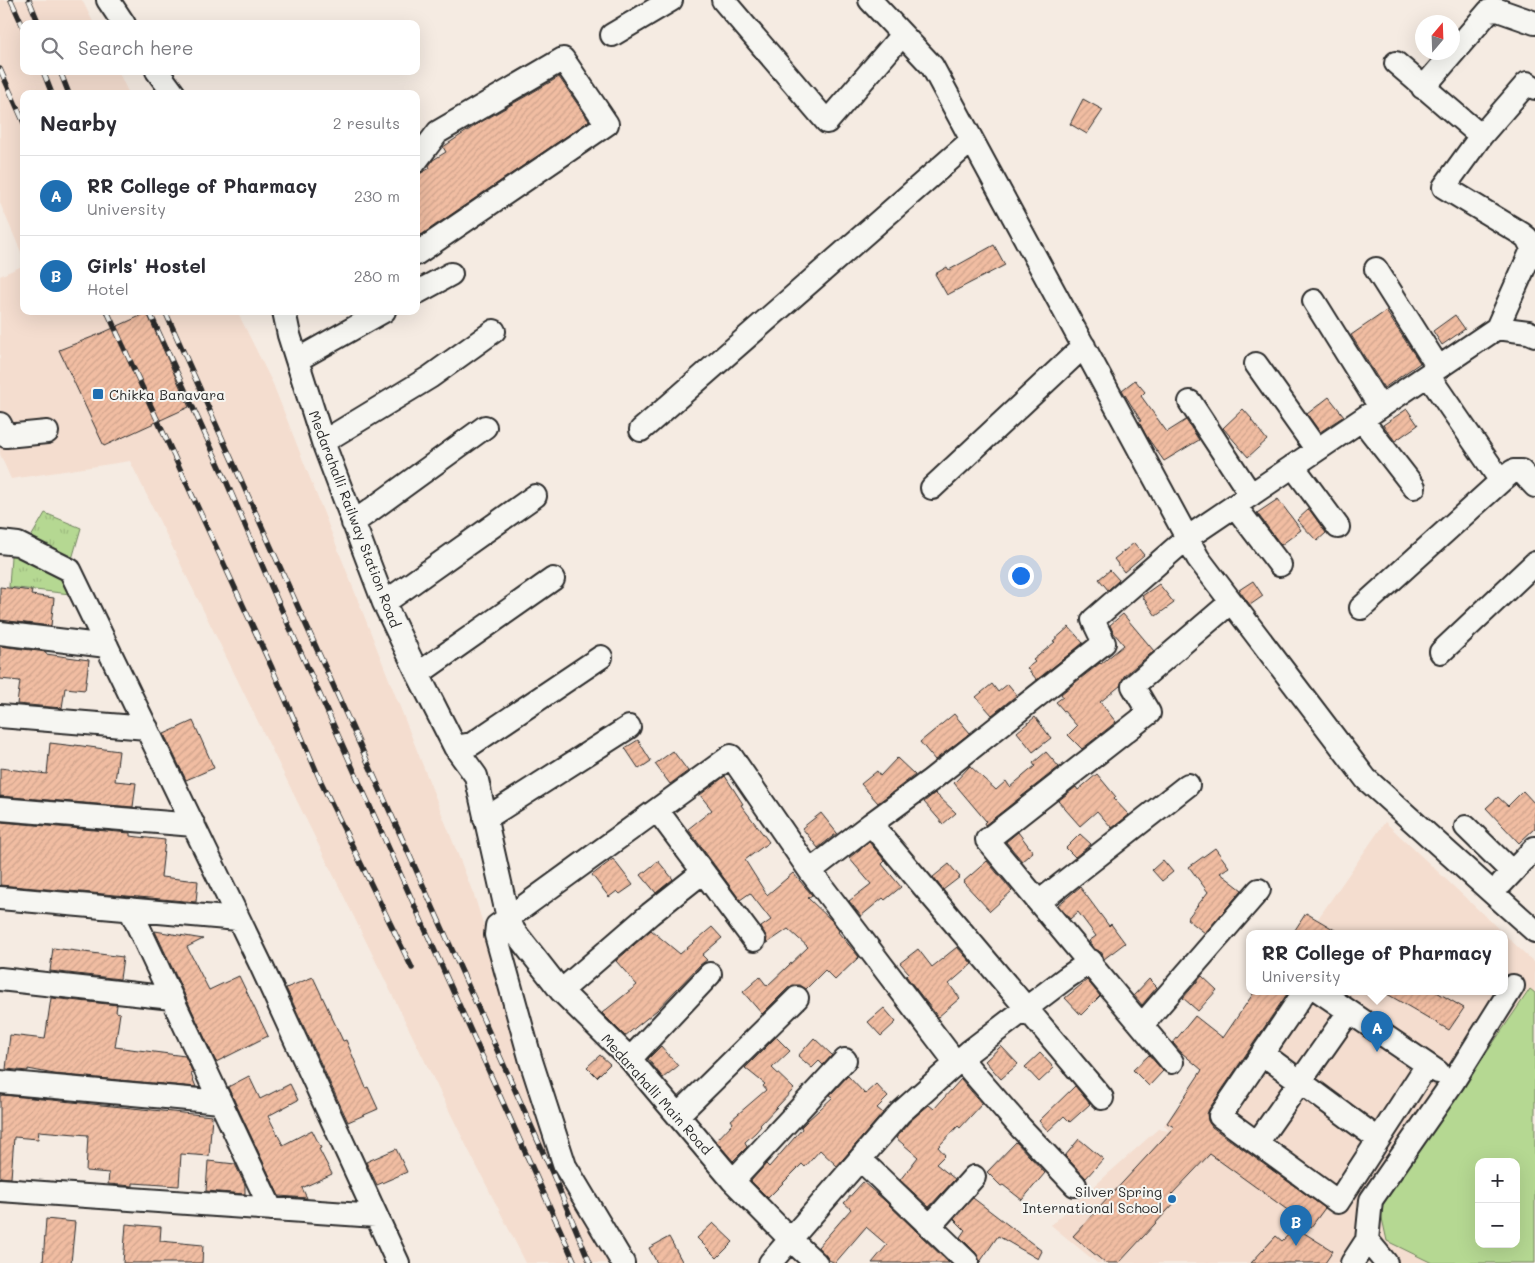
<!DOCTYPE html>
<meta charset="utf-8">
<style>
:root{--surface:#fff;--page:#f7f7f7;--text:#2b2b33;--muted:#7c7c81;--line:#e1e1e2;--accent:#1f6fb2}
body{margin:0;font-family:Mali,sans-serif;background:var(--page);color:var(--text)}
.controls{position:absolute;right:15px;bottom:15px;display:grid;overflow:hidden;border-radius:10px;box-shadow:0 5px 20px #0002}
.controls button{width:45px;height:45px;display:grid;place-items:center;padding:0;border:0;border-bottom:1px solid var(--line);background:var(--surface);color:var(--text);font:25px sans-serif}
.compass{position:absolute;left:1415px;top:15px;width:45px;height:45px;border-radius:50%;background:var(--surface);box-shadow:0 5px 20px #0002;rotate:19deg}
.you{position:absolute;left:1020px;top:575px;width:18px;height:18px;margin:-12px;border:4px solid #fff;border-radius:50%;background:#1a73e8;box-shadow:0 0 0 8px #1a73e833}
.badge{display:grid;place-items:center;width:32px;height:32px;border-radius:50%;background:var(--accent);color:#fff;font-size:16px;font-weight:700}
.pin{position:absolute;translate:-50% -41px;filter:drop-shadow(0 1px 2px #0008)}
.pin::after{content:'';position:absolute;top:26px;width:18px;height:15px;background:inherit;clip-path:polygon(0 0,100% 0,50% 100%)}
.popup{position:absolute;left:1246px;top:930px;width:262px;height:65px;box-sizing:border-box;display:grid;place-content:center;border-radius:10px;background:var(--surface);filter:drop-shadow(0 1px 4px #0005);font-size:16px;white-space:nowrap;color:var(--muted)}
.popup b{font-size:19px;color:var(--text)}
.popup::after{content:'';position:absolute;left:50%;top:100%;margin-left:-10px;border:10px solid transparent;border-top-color:var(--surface)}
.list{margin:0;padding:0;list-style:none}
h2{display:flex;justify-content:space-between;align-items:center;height:65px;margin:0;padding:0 20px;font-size:21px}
h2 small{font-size:16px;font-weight:400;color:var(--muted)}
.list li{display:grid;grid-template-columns:32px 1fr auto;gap:15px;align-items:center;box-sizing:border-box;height:80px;padding:0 20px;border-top:1px solid var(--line)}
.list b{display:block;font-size:19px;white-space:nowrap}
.list p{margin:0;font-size:16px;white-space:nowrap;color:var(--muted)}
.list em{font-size:16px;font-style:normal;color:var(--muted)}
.icon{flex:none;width:28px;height:28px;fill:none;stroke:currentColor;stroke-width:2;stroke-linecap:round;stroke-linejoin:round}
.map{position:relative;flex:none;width:1535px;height:1263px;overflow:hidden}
.search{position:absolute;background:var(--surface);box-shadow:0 5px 20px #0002;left:20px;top:20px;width:400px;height:55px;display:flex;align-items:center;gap:12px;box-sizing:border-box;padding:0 18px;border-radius:10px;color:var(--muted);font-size:19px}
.panel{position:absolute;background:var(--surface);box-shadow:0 5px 20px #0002;left:20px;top:90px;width:400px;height:225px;border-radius:10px}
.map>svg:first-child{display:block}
.built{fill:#f4ddcf;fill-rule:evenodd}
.grass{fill:url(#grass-tufts);stroke:#70825e}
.garden{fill:#b5d892;stroke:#70825e;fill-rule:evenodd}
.building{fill:url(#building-hatch);stroke:#2b2b2b}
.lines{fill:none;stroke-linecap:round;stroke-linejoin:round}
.minor-casing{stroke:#2b2b2b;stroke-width:26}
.minor{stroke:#f6f6f2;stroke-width:22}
.rail-casing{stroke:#2b2b2b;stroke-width:5.5}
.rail{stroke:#f6f6f2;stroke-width:4;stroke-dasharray:11;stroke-linecap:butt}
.poi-dot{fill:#1f6fb2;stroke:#f6f6f2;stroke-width:2}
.labels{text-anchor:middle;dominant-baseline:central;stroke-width:4;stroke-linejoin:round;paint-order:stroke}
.poi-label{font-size:14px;fill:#2b2b2b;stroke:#f6f6f2;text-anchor:start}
.street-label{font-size:14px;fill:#2b2b2b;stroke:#f6f6f2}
</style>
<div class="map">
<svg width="1535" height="1263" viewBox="0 0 1535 1263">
<defs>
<pattern id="grass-tufts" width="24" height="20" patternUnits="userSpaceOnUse" patternTransform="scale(1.25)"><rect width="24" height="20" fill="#b5d892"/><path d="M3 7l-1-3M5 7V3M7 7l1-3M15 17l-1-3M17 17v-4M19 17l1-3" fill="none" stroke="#9cba7e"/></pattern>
<pattern id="building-hatch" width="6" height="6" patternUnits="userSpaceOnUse" patternTransform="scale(1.25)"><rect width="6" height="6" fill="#f1bda2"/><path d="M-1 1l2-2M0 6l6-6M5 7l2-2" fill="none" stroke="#cfa38c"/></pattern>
</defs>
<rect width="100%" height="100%" fill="#f5ebe2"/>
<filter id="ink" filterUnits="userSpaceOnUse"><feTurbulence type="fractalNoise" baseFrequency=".02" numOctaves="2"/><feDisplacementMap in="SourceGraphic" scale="10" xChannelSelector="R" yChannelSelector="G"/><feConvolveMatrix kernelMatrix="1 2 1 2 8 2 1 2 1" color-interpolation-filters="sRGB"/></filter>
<g filter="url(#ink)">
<!-- built -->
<path class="built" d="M0 0H82L94 24H24V71H118L129 94H24V259L0 203Z
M24 265V311H237L273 384 475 898 558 1163 609 1263H526L469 1151 130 461 11 479 0 454V276Z
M1385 822 1503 933H1308Z
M1505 935 1535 963V1263H1097L1051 1225 1158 1129 1169 1131 1164 1125 1267 991H1504ZM1479 1162H1516V1244H1479Z"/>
<!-- grass -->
<path class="grass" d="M45 513 81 528 70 566 27 544Z
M18 547 67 572 79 595 9 587 11 556Z"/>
<!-- garden -->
<path class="garden" d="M1530 989 1535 993V1263H1432L1387 1241 1380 1209ZM1479 1162H1516V1244H1479Z"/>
<!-- building -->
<path class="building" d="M559 77 589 121 421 235 416 227V176L430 168 429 166 433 160 446 152 443 147 476 125Z
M1083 99 1103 110 1087 134 1070 124Z
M994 245 1005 265 947 295 935 274 947 267 949 270Z
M1386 311 1420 363 1384 388 1351 335Z
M147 313 189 407 104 446 59 350 100 334Z
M1455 315 1465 329 1442 345 1433 331Z
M1135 380 1145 392 1141 396 1167 432 1186 420 1199 440 1164 461 1147 437 1139 422 1141 421 1122 390Z
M1329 397 1344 416 1320 432 1307 414Z
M1243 409 1252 419 1251 420 1267 440 1248 457 1223 428Z
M1407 409 1418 425 1395 441 1383 425Z
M1278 499 1301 530 1281 545 1257 513Z
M1309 509 1326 533 1317 541 1297 520Z
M1134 543 1144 555 1124 572 1114 559Z
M1110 570 1119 580 1108 590 1099 579Z
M1253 581 1263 596 1250 605 1239 590Z
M1159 584 1174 603 1156 616 1142 596Z
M0 587 32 591 31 595 54 598 51 626 0 620Z
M1123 614 1154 651 1124 676 1120 686 1100 702 1116 722 1082 749 1068 735 1077 726 1056 702 1063 697 1061 694 1100 663 1101 664 1124 645 1113 632 1110 625Z
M1069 627 1083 643 1037 680 1027 668 1035 662 1033 660 1055 642 1053 641Z
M0 646 46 652V654L89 660 85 690 65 688 62 708 17 704 20 681 0 679Z
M992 684 998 692 1008 684 1017 695 992 715 976 697Z
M954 714 970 733 935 760 920 742Z
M1035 717 1051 738 1033 752 1017 732Z
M193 721 214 768 186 780 164 734Z
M638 740 651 761 639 769 625 748Z
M50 743 75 746V745L119 751 115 781 136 783 133 807 0 796V768L47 774Z
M673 751 688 771 670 784 655 764Z
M1046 752 1059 767 985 825 984 823 986 821 954 783 970 766 996 790 1006 781 1010 787 1035 766 1033 763Z
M897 758 915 775 878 803 861 784 877 771 880 776Z
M1097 774 1116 797 1114 799 1129 815 1112 828 1097 811 1080 826 1058 801 1076 787 1078 790Z
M725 776 743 804 741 805 769 842 745 860 767 895 793 873 812 895 808 898 832 921 839 931 838 932 859 957 835 980 825 970 806 989 800 985H793L788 988 762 1014 743 992 760 977 767 986 808 947 788 929 766 944 767 938 761 927 771 920 750 893 740 900 688 829 712 810 700 795Z
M1523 791 1535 804V828L1519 843 1486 808 1498 797 1508 806Z
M935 793 956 813 943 824 924 802Z
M821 813 837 833 818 848 802 828Z
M0 822 130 833V836L165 840 161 877 198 881 196 902 0 885Z
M1018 832 1033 852 1022 861 1006 842Z
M1080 834 1091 844 1075 857 1066 848Z
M869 842 885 861 882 864 901 887 885 900 883 898 861 916 849 901 871 884 849 858Z
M1215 848 1229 867 1220 873 1242 890 1205 933 1187 919 1208 892 1189 867Z
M613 859 633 885 620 894 617 891 609 897 592 875Z
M1163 860 1173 872 1162 881 1152 870Z
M658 861 673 879 656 893 641 875Z
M987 861 1012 891 990 911 963 882Z
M949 864 960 877 943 890 933 877Z
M1080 887 1109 926 1111 924 1125 943 1104 959 1102 953 1095 949 1089 941 1096 936 1078 912 1070 919 1058 905Z
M1306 913 1340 933H1293Z
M712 927 722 938 702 955 707 960 700 965 657 1010 625 1036 602 1013 637 985 616 961 651 930 680 954Z
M155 931 203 939 187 947 209 990 239 976 268 1036 216 1062Z
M957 947 972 964 949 984 960 998 938 1017 906 976 909 973 900 963 918 949 932 967Z
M53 948 123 957 120 979 50 971Z
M1202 976 1217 990 1198 1011 1183 998Z
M313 977 343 1041 346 1040 366 1088 368 1087 378 1109 348 1122 286 988Z
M1149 979 1157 987 1142 1005 1134 995Z
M1087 980 1100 996 1081 1015 1065 998Z
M1255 991H1289L1209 1109 1207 1114 1208 1121 1212 1127 1325 1208 1311 1227 1210 1154 1172 1194 1178 1199 1119 1263H1105L1073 1236 1174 1127 1167 1123 1202 1070 1182 1053 1173 1043 1195 1016 1223 1038Z
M1382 991H1435L1464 1008 1449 1030Z
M51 998 117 1005 116 1012 120 1013 115 1047 185 1056 193 1073 191 1074 196 1087 54 1074 28 1069V1071L6 1069 10 1035 45 1039Z
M884 1008 896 1022 881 1036 868 1022Z
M776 1037 790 1051 772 1068 794 1089 760 1125 761 1126 756 1132 745 1142 747 1147 733 1161 716 1141 733 1123 731 1120 766 1090 763 1086 765 1084 745 1068Z
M814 1038 832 1055 823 1065 819 1061 812 1068 798 1056Z
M661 1046 678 1066 663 1078 648 1059Z
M1001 1046 1018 1064 1001 1079 985 1061Z
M1040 1053 1054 1068 1039 1082 1025 1067Z
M600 1055 610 1064 597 1077 587 1067Z
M1149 1055 1163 1071 1149 1086 1133 1070Z
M249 1076 260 1099 290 1084 298 1100 268 1116 283 1145 312 1130 321 1148 319 1149 332 1174 302 1188 307 1198 279 1196 228 1087Z
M848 1076 865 1094 876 1084 888 1097 877 1108 883 1113 837 1166 820 1150 805 1167 802 1164 768 1198 751 1181 766 1164 769 1167 802 1129 801 1127 807 1121 833 1097 830 1095Z
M961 1079 982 1104 960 1128 958 1126 938 1147 945 1155 936 1164 955 1179 929 1207 900 1180 918 1157 896 1138 911 1120 929 1105 934 1109Z
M1075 1086 1090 1104 1070 1122 1064 1116 1048 1131 1039 1121Z
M2 1095 212 1116 209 1156 181 1154 179 1186 133 1183V1186L108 1184 109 1173 86 1171 88 1135 39 1131 38 1139 14 1137 11 1178 0 1177V1096Z
M1079 1139 1103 1159 1086 1178 1065 1156Z
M1016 1142 1045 1173 1022 1200 1003 1185 1001 1186 987 1172Z
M396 1149 407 1172 377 1185 366 1162Z
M208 1161 235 1164 245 1185V1194L206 1191Z
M863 1182 884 1200 949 1263H872L887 1245 866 1227 835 1263 829 1260 818 1247 851 1209 844 1203Z
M973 1198 1042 1251 1038 1259 998 1236 980 1262 976 1253 960 1237 965 1230 954 1219Z
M46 1219 75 1222 71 1263H43Z
M713 1223 733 1242 717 1258 697 1238Z
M126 1224 161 1227 160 1241 203 1245 202 1263H123Z
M1296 1228 1333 1251 1325 1263H1251L1276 1236 1282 1241Z
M669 1237 683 1263H657L649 1248Z"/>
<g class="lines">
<!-- minor casing -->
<g class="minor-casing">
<path id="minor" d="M108 0 124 24
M723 0 827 122 902 35
M870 0 932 66 1198 558 1366 779 1535 931
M612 35 671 0
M1396 63 1481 136
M157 71 174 94
M1423 88 1489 11 1498 10 1535 23
M416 161 438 132 563 59 607 124 416 254
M1532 248 1527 238 1522 234 1444 187 1481 136 1527 83 1535 88
M1376 269 1438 367
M416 293 451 274
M1314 301 1380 407
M284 311 289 335 323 442 384 603 418 674 455 747 476 776 508 918 514 931 561 991 630 1059 733 1181 791 1240 816 1263
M1497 328 1535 243
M297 360 384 311
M1256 364 1317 450
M1428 375 1501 481 1513 471H1521L1535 486
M1190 402 1251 495
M1362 420 1414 487
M0 424 6 436 47 432
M641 430 972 140
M323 442 430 377 494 331
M1293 466 1338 527
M932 488 1084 346
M1235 506 1280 565
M353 523 485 427
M0 542 18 544 70 570 260 963 398 1263
M384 603 535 496
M1361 608 1501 481
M0 633 107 646
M1441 652 1535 563
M418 674 553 579
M0 716 147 728
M455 747 472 744 601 657
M0 809 194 825
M657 810 754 940
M485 819 629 727
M871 824 1102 1098
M1466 827 1512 872
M810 871 956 1063
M1502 883 1535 848
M0 898 238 919
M1039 902 1188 785
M130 909 271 1209
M0 979 172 998
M561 991 650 914 703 872
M1305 991 1220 1116 1338 1202 1427 1065
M1319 991 1438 1072
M1142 1025 1259 890
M1263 1054 1378 1139
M630 1059 710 974
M961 1059 1021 1128 1075 1185
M1172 1062 987 840 1149 713 1133 686 1231 602
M0 1082 221 1102
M678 1115 797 998
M1257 1143 1349 1012
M860 1159 967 1262
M733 1181 845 1060
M0 1190 376 1216
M930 1226 974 1177
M623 1263 565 1166 531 1061 496 935 497 926 731 756 810 871 871 824 931 780 1104 643 1093 620 1187 538 1497 328 1528 332 1535 335
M770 1263 900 1113 970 1051 1066 978 1091 961
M1352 1263 1367 1240
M1386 1263 1367 1240 1371 1200 1453 1082 1513 986"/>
</g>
<!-- minor -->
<use href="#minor" class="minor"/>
<!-- rail casing -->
<g class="rail-casing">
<path id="rail" d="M11 0 24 29
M29 0 39 24
M0 69 24 123
M43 71 52 94
M60 71 69 94
M107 311 272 668 321 782 412 968
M149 311 224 476 271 586 575 1263
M165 311 551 1170 590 1263"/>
</g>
<!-- rail -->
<use href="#rail" class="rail"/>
</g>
</g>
<!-- markers -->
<g class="poi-dot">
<rect x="92" y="388" width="12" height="12" rx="2.5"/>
<circle cx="1172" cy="1199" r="5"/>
</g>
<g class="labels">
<!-- poi labels -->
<g class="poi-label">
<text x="109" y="394">Chikka Banavara</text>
<text x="1162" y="1191" text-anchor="end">Silver Spring<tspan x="1162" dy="16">International School</tspan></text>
</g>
<!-- street labels -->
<g class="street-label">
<text transform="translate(355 519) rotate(69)">Medarahalli Railway Station Road</text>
<text transform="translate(657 1094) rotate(48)">Medarahalli Main Road</text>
</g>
</g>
</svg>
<div class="controls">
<button>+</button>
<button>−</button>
</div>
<svg class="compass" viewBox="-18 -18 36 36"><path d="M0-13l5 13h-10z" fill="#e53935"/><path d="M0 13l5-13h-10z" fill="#7c7c81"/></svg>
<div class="you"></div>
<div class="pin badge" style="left:1377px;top:1052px">A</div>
<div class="popup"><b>RR College of Pharmacy</b>University</div>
<div class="pin badge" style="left:1296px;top:1246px">B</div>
<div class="search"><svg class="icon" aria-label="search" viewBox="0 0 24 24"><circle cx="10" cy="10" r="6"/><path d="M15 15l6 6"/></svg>Search here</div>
<section class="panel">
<h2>Nearby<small>2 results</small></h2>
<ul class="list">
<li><span class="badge">A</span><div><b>RR College of Pharmacy</b><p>University</p></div><em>230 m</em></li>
<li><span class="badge">B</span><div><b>Girls' Hostel</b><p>Hotel</p></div><em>280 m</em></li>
</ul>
</section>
</div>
